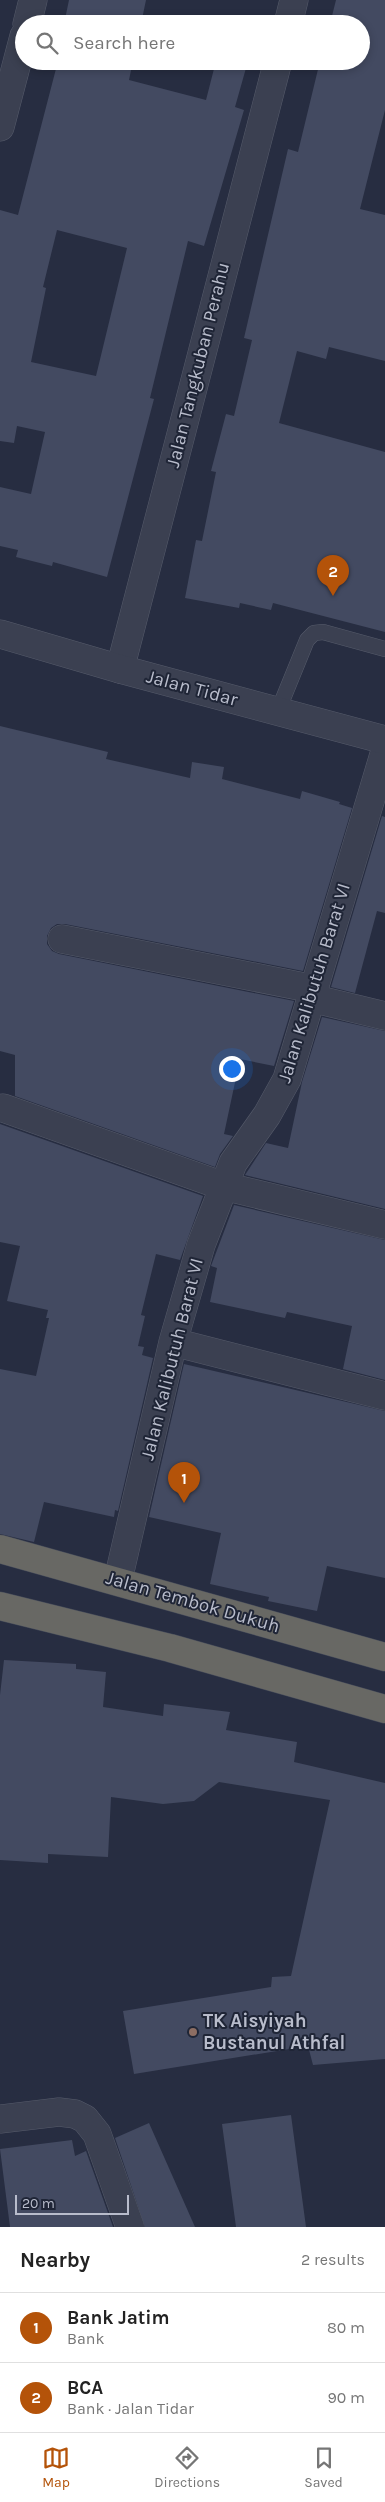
<!DOCTYPE html>
<meta charset="utf-8">
<style>
:root{--surface:#fff;--page:#f2f2f2;--text:#222;--muted:#767676;--line:#e0e0e0;--accent:#b45309}
body{margin:0;font-family:Karla,sans-serif;background:var(--page);color:var(--text)}
.scale{position:absolute;left:15px;bottom:12px;width:114px;box-sizing:border-box;padding-left:5px;border:2px solid #b8bccb;border-top:0;font-size:14px;line-height:18px;white-space:nowrap;color:#b8bccb;-webkit-text-stroke:4px #1f2536;paint-order:stroke}
.you{position:absolute;left:231px;top:1068px;width:18px;height:18px;margin:-12px;border:4px solid #fff;border-radius:50%;background:#1a73e8;box-shadow:0 0 0 8px #1a73e833}
.badge{display:grid;place-items:center;width:32px;height:32px;border-radius:50%;background:var(--accent);color:#fff;font-size:16px;font-weight:700}
.pin{position:absolute;translate:-50% -41px;filter:drop-shadow(0 1px 2px #0008)}
.pin::after{content:'';position:absolute;top:26px;width:18px;height:15px;background:inherit;clip-path:polygon(0 0,100% 0,50% 100%)}
.list{margin:0;padding:0;list-style:none}
h2{display:flex;justify-content:space-between;align-items:center;height:65px;margin:0;padding:0 20px;font-size:21px}
h2 small{font-size:16px;font-weight:400;color:var(--muted)}
.list li{display:grid;grid-template-columns:32px 1fr auto;gap:15px;align-items:center;box-sizing:border-box;height:70px;padding:0 20px;border-top:1px solid var(--line)}
.list b{display:block;font-size:19px;white-space:nowrap}
.list p{margin:0;font-size:16px;white-space:nowrap;color:var(--muted)}
.list em{font-size:16px;font-style:normal;color:var(--muted)}
.icon{flex:none;width:28px;height:28px;fill:none;stroke:currentColor;stroke-width:2;stroke-linecap:round;stroke-linejoin:round}
.map{position:relative;flex:none;width:385px;height:2227px;overflow:hidden}
.search{position:absolute;background:var(--surface);box-shadow:0 2px 8px #0003;left:15px;right:15px;top:15px;height:55px;display:flex;align-items:center;gap:12px;box-sizing:border-box;padding:0 18px;border-radius:28px;color:var(--muted);font-size:19px}
.sheet{height:205px;background:var(--surface)}
nav{display:flex;justify-content:space-around;align-items:center;box-sizing:border-box;height:70px;border-top:1px solid var(--line);background:var(--surface);font-size:14px;color:var(--muted)}
nav a{display:grid;justify-items:center;gap:2px}
nav .on{color:var(--accent)}
.map>svg:first-child{display:block}
.building{fill:#434a61;fill-rule:evenodd}
.lines{fill:none;stroke-linecap:round;stroke-linejoin:round}
.service-casing{stroke:#565b6b;stroke-width:16}
.minor-casing{stroke:#565b6b;stroke-width:29}
.tertiary-casing{stroke:#565b6b;stroke-width:29}
.trunk-casing{stroke:#424858;stroke-width:29}
.service{stroke:#3b4051;stroke-width:15}
.minor{stroke:#3b4051;stroke-width:28}
.tertiary{stroke:#3b4051;stroke-width:28}
.trunk{stroke:#686864;stroke-width:28}
.education-dot{fill:#8d6e63;stroke:#1f2536;stroke-width:2}
.labels{text-anchor:middle;dominant-baseline:central;stroke-width:4;stroke-linejoin:round;paint-order:stroke}
.street-label{font-size:19px;fill:#b8bccb;stroke:#1f2536}
.poi-label{font-size:19px;font-weight:bold;fill:#b8bccb;stroke:#1f2536;text-anchor:start}
</style>
<div class="map">
<svg width="385" height="2227" viewBox="0 0 385 2227">
<rect width="100%" height="100%" fill="#272d41"/>
<!-- building -->
<path class="building" d="M69 0H146L141 24H64Z
M336 0H385V110L360 209 385 215V361L329 347 326 359 297 351 279 423 385 452V632L273 603 271 610 240 603 239 608 185 598 196 540 202 541 216 472 211 471 226 414 234 416 252 340 244 338 288 149 298 152 320 61H361V24H330Z
M58 61H133L129 80 206 100 216 61H248L235 107 244 110 204 246 188 241 150 398 154 399 107 577 53 562 52 566 16 557 18 550 0 546V487L31 494 45 432 17 426 14 443 0 441V210L18 215ZM57 230 127 248 96 376 31 362 46 288 43 287Z
M0 726 108 752 106 759 190 778 192 762 224 767 222 779 300 799 302 791 340 802 339 804 352 808 303 971 65 924H57L51 928 47 936V944L52 951 59 954 294 1001 274 1066 240 1059 224 1134 233 1136 220 1154 215 1167 15 1096V1055L0 1051Z
M382 816 385 817V913L377 911 355 993 331 987Z
M322 1017 385 1031V1209L245 1175 266 1143 288 1148 302 1082Z
M0 1124 203 1196 180 1260 156 1254 141 1315 145 1316 138 1346 144 1347 142 1355 153 1358 118 1511 115 1510 114 1517 44 1502 34 1542 0 1534V1369L36 1376 49 1318H46L48 1310 7 1301 20 1246 0 1242Z
M234 1205 385 1240V1380L343 1369 352 1326 287 1312 285 1318 210 1302 217 1268 211 1266Z
M184 1364 385 1411V1578L327 1566 317 1611 268 1601 269 1597 210 1584 221 1533 149 1517Z
M4 1660 76 1664V1669L106 1672 103 1707 163 1716 164 1704 230 1712 226 1730 297 1742 294 1762 385 1783V2059L313 2065 308 2046 134 2074 123 2011 271 1987 272 1977 291 1976 330 1800 219 1782 194 1801 163 1804 111 1797 108 1857 48 1854V1863L0 1860V1695Z
M291 2115 306 2227H236L222 2124Z
M149 2123 195 2227H145L115 2138Z
M72 2140 75 2156 86 2151 113 2227H10L0 2149Z"/>
<g class="lines">
<!-- service casing -->
<g class="service-casing">
<path id="service" d="M278 711 307 640 314 633 323 632 385 649"/>
</g>
<!-- minor casing -->
<g class="minor-casing">
<path id="minor" d="M27 24 33 0
M288 24 294 0
M0 127 24 36
M120 669 278 61
M62 939 314 989
M311 998 385 1016
M3 1108 223 1186 385 1225
M173 1342 385 1396
M118 1580 173 1342 201 1245 233 1163 267 1115 287 1079 385 751
M0 2119 59 2112 75 2114 85 2119 97 2134 130 2227"/>
</g>
<!-- tertiary casing -->
<g class="tertiary-casing">
<path id="tertiary" d="M0 634 120 669 385 740"/>
</g>
<!-- trunk casing -->
<g class="trunk-casing">
<path id="trunk" d="M0 1549 385 1657
M0 1606 170 1648 385 1709"/>
</g>
<!-- service -->
<use href="#service" class="service"/>
<!-- minor -->
<use href="#minor" class="minor"/>
<!-- tertiary -->
<use href="#tertiary" class="tertiary"/>
<!-- trunk -->
<use href="#trunk" class="trunk"/>
</g>
<!-- markers -->
<circle class="education-dot" cx="193" cy="2032" r="5"/>
<g class="labels">
<!-- street labels -->
<g class="street-label">
<text transform="translate(198 365) rotate(-76)">Jalan Tangkuban Perahu</text>
<text transform="translate(192 688) rotate(15)">Jalan Tidar</text>
<text transform="translate(314 983) rotate(-73)">Jalan Kalibutuh Barat VI</text>
<text transform="translate(172 1359) rotate(-76)">Jalan Kalibutuh Barat VI</text>
<text transform="translate(193 1602) rotate(16)">Jalan Tembok Dukuh</text>
</g>
<!-- poi labels -->
<g class="poi-label">
<text x="203" y="2021">TK Aisyiyah<tspan x="203" dy="22">Bustanul Athfal</tspan></text>
</g>
</g>
</svg>
<div class="scale">20 m</div>
<div class="you"></div>
<div class="pin badge" style="left:184px;top:1503px">1</div>
<div class="pin badge" style="left:333px;top:596px">2</div>
<div class="search"><svg class="icon" aria-label="search" viewBox="0 0 24 24"><circle cx="10" cy="10" r="6"/><path d="M15 15l6 6"/></svg>Search here</div>
</div>
<section class="sheet">
<h2>Nearby<small>2 results</small></h2>
<ul class="list">
<li><span class="badge">1</span><div><b>Bank Jatim</b><p>Bank</p></div><em>80 m</em></li>
<li><span class="badge">2</span><div><b>BCA</b><p>Bank · Jalan Tidar</p></div><em>90 m</em></li>
</ul>
</section>
<nav>
<a class="on"><svg class="icon" aria-label="map" viewBox="0 0 24 24"><path d="M3 6l6-2 6 2 6-2v14l-6 2-6-2-6 2zM9 4v14M15 6v14"/></svg>Map</a>
<a><svg class="icon" aria-label="directions" viewBox="0 0 24 24"><path d="M12 3l9 9-9 9-9-9zM9 14v-3h6M13 9l2 2-2 2"/></svg>Directions</a>
<a><svg class="icon" aria-label="saved" viewBox="0 0 24 24"><path d="M7 4h10v16l-5-4-5 4z"/></svg>Saved</a>
</nav>
